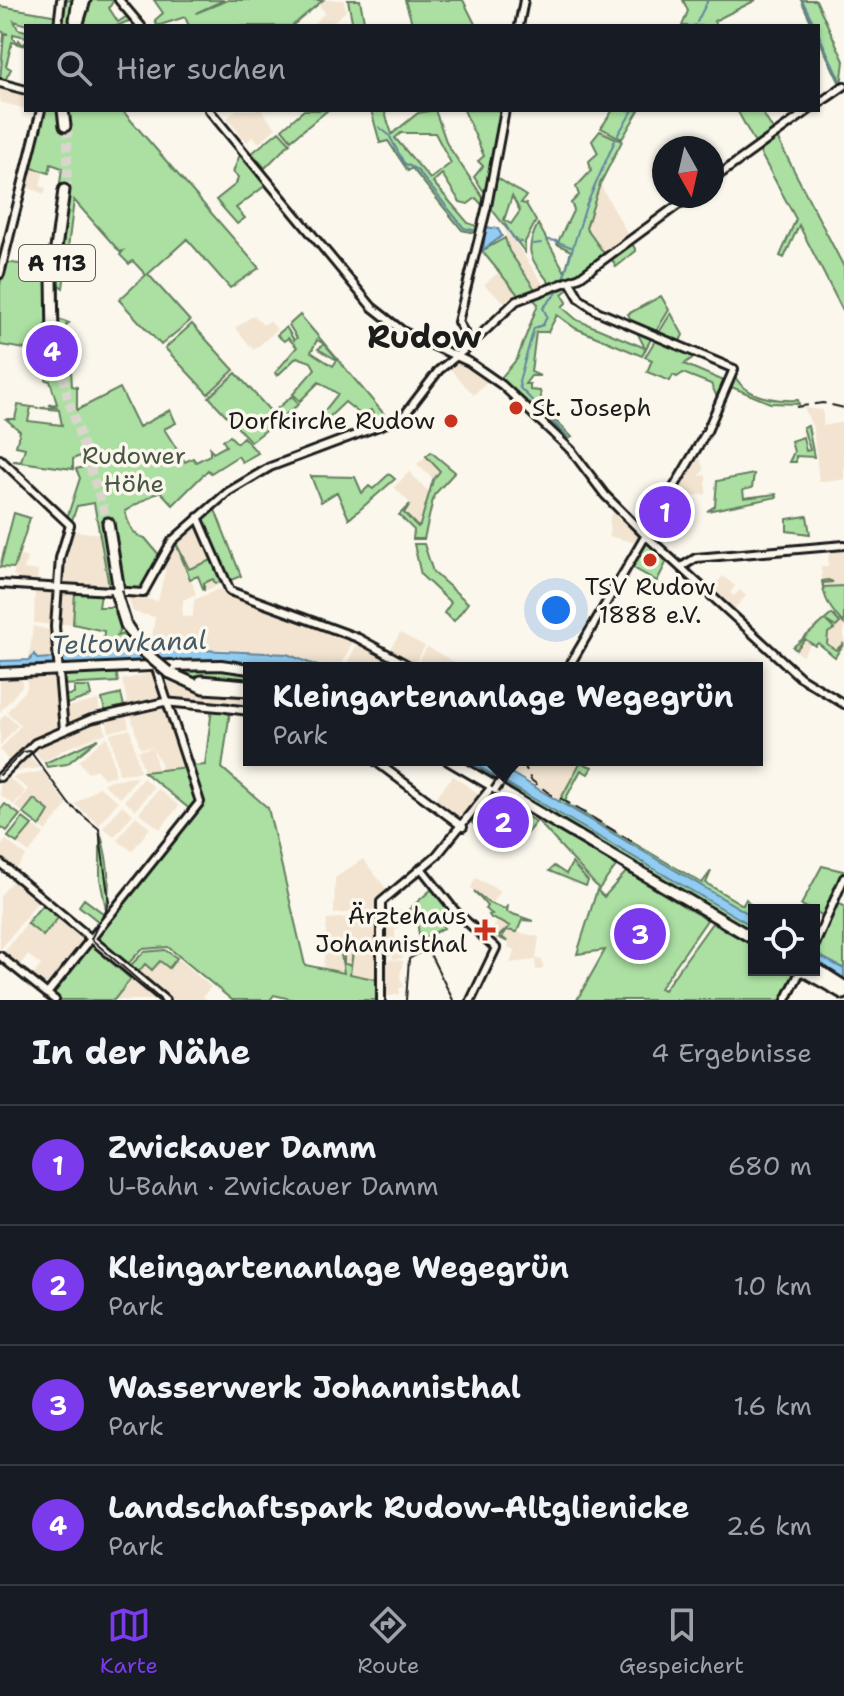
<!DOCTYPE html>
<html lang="de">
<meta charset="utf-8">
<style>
:root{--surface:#171b24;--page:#242831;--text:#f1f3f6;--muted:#9ea1a6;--line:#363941;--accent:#7c3aed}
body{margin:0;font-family:"Shantell Sans",sans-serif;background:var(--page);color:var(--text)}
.controls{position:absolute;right:24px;bottom:24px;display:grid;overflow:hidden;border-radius:0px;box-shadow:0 2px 6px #0004}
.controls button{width:72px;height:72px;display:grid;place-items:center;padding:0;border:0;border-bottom:2px solid var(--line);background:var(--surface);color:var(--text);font:40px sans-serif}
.compass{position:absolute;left:652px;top:136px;width:72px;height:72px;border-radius:50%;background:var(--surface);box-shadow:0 2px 6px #0004;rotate:172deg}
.you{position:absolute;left:556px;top:610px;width:28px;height:28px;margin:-20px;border:6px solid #fff;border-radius:50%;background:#1a73e8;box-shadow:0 0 0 12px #1a73e833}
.badge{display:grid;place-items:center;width:52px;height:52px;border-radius:50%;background:var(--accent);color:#fff;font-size:26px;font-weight:700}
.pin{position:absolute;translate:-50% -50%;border:4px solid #fff;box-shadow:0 2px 8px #0006}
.popup{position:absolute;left:243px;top:662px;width:520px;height:104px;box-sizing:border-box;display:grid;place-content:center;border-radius:0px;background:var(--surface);filter:drop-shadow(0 2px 6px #0005);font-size:26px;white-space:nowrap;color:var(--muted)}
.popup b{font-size:30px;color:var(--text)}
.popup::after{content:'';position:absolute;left:50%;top:100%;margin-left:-16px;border:16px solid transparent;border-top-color:var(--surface)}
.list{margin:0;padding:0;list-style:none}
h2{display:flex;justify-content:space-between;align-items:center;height:104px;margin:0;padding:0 32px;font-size:34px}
h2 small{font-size:26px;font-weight:400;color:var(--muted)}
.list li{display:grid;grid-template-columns:52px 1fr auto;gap:24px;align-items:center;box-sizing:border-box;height:120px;padding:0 32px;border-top:2px solid var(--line)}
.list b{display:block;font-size:30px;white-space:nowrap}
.list p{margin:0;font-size:26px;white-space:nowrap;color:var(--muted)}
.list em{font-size:26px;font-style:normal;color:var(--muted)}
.icon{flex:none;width:44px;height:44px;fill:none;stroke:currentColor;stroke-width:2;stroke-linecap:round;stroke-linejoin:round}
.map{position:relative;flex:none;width:844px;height:1000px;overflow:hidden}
.search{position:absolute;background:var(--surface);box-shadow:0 2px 6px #0004;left:24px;right:24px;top:24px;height:88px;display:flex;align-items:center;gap:20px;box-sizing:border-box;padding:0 28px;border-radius:0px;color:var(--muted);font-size:30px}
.sheet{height:584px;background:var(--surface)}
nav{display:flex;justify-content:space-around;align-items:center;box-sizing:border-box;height:112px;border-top:2px solid var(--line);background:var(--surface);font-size:22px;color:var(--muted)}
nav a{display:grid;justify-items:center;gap:4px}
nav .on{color:var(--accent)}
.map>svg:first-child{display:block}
.built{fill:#f2e4d0}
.green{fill:#abe0a2;stroke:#647e5f;stroke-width:2;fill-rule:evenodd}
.water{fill:#92ccf2;stroke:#63869c;stroke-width:2}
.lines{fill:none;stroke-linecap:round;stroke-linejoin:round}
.stream{stroke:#63869c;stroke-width:2}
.highway-tunnel{stroke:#dad6cd;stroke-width:9;stroke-dasharray:9 4.5;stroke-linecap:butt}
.secondary-casing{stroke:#1c1c1c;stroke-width:12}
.primary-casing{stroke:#1c1c1c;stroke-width:14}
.highway-casing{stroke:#1c1c1c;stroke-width:15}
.secondary{stroke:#fbf7ec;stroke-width:6}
.primary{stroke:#fbf7ec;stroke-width:8}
.highway{stroke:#fbf7ec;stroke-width:9}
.tram{stroke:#1c1c1c;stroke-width:2}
.rail{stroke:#1c1c1c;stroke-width:2;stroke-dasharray:12 6;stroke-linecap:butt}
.secondary-bridge-casing{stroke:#1c1c1c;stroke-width:12;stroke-linecap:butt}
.highway-bridge-casing{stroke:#1c1c1c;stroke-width:15;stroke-linecap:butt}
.secondary-bridge{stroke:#fbf7ec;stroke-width:6}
.highway-bridge{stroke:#fbf7ec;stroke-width:9}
.poi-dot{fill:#c8321e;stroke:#fbf7ec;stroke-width:3}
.labels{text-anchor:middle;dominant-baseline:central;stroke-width:7;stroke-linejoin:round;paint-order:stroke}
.shield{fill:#fbf7ec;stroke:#5f5e5a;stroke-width:2}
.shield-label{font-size:22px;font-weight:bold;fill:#1c1c1c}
.poi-label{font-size:24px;fill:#1c1c1c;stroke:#fbf7ec;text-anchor:end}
.park-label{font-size:24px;fill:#475744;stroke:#fbf7ec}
.water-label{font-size:26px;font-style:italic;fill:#455a67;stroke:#fbf7ec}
.district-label{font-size:32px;font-weight:bold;fill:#1c1c1c;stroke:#fbf7ec}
</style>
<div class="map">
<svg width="844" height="1000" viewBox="0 0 844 1000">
<rect width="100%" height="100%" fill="#fbf7ec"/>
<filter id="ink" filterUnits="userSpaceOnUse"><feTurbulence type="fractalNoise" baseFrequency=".0125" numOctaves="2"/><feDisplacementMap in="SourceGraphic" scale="16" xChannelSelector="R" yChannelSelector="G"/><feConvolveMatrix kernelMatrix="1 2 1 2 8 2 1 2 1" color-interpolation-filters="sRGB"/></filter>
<g filter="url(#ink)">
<!-- built -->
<path class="built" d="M325 0H344L346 11 328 26H317L314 23 325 13 319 5Z
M0 86 26 92V109L0 102Z
M236 110H261L276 128 259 143 253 136 247 142 227 118Z
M29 168 43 173 40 186 46 188 44 194 25 186Z
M600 184 630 238 606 256 586 228Z
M505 229 515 242 545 287 535 289 509 251Z
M499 272 519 296 508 305 484 285Z
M254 315 263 325 270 321 277 330 254 350 235 328Z
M459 362 489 379 474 395 451 370Z
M804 408 823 410V426L844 422V480L819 481 813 428Z
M426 456 441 471 433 479 417 464Z
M694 458 700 459 704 470 699 476 706 475V494L692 496 677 487 682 479 690 477 685 474Z
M409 472 430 493 418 528 403 513 411 504 394 487Z
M615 510 640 533 636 543 609 536 610 516Z
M197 522 222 584 204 591 198 576 191 579 196 594 183 600 182 616 193 617 194 600 219 589 354 639 340 668H322L286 654 221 649 155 650 151 646 155 617 133 612 128 596 158 601 165 571 163 563 173 543Z
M71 531 102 534 112 591 61 587 62 557Z
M844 550V586L823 588 821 567H828L829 551Z
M18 555 27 558 24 569 38 571 37 585 15 584 16 576H13Z
M723 576 735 586 730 593 734 596 740 590 746 596 735 608 713 588Z
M35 589 55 591 53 625 34 623Z
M60 592H75L73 624H59Z
M832 614 844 624V648L835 657 818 643H811L802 656 793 647Z
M33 626 53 631 55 658 37 659 33 654 29 658Z
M400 633 425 646 414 666 389 652Z
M358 641 407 668H345Z
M427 647 444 656 464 668 416 667Z
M154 672 163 697 128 705 122 680Z
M160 676 202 692 249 694V708L167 696Z
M57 677 58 727 28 742 8 760 0 750 21 725 7 712 27 688V679Z
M22 679V686L0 712V680Z
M98 700 100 712 66 722 64 708Z
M165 704 187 767 159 770 162 765 153 749 158 770 144 772 138 751 153 747 140 748 130 712Z
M126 713 129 727 109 732 106 718Z
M5 714 18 725 0 746V720Z
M102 718 106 733 65 749 43 762 33 748Z
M130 729 140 772 119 774 110 734Z
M107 736 116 775 104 778 96 769 88 773 79 761Z
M27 753 40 768 9 772Z
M516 760H575L580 763 559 802 509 773Z
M43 771 67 805 46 831 15 806 28 789 12 777Z
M5 775 25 791 14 805 0 795V780Z
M453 776 484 797 461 822 433 801Z
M137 777 120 798 103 784 110 780Z
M143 778 154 787 136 810 124 801Z
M99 787 118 801 99 825 75 804Z
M158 789 179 806 160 829 139 813Z
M122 805 133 814 114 837 103 828Z
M136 816 150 828 132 851 117 840Z
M23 818 44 834 29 853 8 837Z
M6 840 26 856 14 871 0 860V847Z
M363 859 387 890 376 910 334 914 335 878Z
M15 877 39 900 0 950V896Z
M476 878 500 891 492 903 473 891 471 887Z
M401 910 405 923 395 930V944H400L403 958 392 960 403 961 400 977 404 987 399 988 400 994 384 997V962L393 959 392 955 383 957 381 914Z
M377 915 379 944 340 943 341 948 379 947V980L323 969 327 919Z
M59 917 87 941 47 990 31 978 41 965 28 955 18 967 2 955 27 923 43 936Z
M499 919 510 926 508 930 539 937 536 959 542 960 543 969 536 970 535 960 510 963 515 950 508 947 509 941 502 937 505 932 495 943 487 937Z
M177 958 211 987 203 996 207 1000H168L137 974 145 964 160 960 169 967Z
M131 979 155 1000H114Z"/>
<!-- green -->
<path class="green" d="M64 0H74L71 26H60Z
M86 0H114L109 8 118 22 126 17 131 20 117 26H80Z
M154 0H224L196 13 228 0H323L292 26H189L185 17 157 26 155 20 163 13Z
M348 0H360L365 26H353Z
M405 0H463L476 26H413Z
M683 0H756L714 21 716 26H682L688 11Z
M801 0H816L844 61 841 86 818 37V26H813Z
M0 6 58 16 53 26H30L14 21 18 29 26 31V37L13 34V38L18 43 19 40 23 45 26 42V46L12 42 6 66 11 69 4 82 0 81 4 34H8L0 31Z
M43 110H61L63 126 70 125 69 110H122L259 268 230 288 187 239 148 274 190 321 161 345 119 300 146 275 133 261 129 264 120 255 123 251 120 252 74 200 63 288 59 285 58 319 69 323 66 325 65 357 71 370 72 386 77 387V410L120 388 139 427 170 410 176 423 164 429 185 462 193 458 196 462 210 455V448L213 453 226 446 223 440 230 436 237 443 243 437 258 453 242 462 238 456 211 473 208 470 173 505 160 491 125 511C128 523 132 536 145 538L160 556 142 591 123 590 110 521 103 523 113 591 109 586 94 503 77 506 71 523 67 518 80 478 76 469 84 467 80 456 73 459V469L13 461H21L25 448 16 446 20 431 6 419H15L18 405 39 408 31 407 28 421 62 425 59 410 40 408 58 407 49 405 57 404 50 381 46 380 47 373 43 372 50 353 0 345V285L5 262 49 268 62 168 51 164 49 173 29 167ZM63 189 69 191 57 273 58 336 51 337Z
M304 110H328L291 140 282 129Z
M371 110H384L392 134 418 113 435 110 447 144 486 202 479 234 462 230 412 168 408 171 388 141 380 143ZM401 133H435L451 163 430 179 395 138ZM442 174 460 202 468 204 476 198 484 207 479 227 468 223 433 182Z
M464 110H502L487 196 474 177 483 166 478 161 484 156Z
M613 110H639L622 139 601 128Z
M737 110H761L773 130 844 267V313L799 225 784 258 780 256 796 219Z
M279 131 290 143 265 168 252 153Z
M600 131 622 141 600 184 586 228 606 256 577 277 551 285C533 260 522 255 538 224L565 272 571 251 557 244 574 209 571 203 579 195 576 187 591 171 589 161 598 153 592 141Z
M241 152 266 185 236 208 245 218 237 224 216 200 236 184 238 177 233 172Z
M496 177 526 196 521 203 526 204 536 221 525 242V252L490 207ZM512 196 520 211 511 224 504 220Z
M505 238 509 251 535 289 519 296 482 251Z
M631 241 636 251 616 267 610 256Z
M568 284 571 287 562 294 567 302 562 307 577 320 645 348 636 330 652 337 642 356 575 328 557 315 548 332H536L531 372 540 376H531L525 384H530V390L540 391 543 408 572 437 569 439 501 378 517 359 538 304 530 296Z
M661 296 669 310 655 333 634 326 628 314Z
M671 313 683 335 679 343 658 334Z
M300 315 390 421 377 423 371 410 360 414 345 402 322 424 317 420 338 394 319 382 300 401 293 394 315 369 311 362 297 357 277 376 275 373 297 347 288 338 284 341 277 335 286 327 294 340 297 338 289 325ZM317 340 324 344 318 349 337 360 333 366 311 352Z
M192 324 234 370 208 394 165 348Z
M656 339 697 355 684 364 724 381 717 397 711 384 683 373 677 377 673 375 670 381 647 372 652 360 645 357Z
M236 373 272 413 292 396 299 404 251 442 209 397Z
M734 375C746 398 774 401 798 400L799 404 770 403 729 386Z
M808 426 814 457 796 456V462H789L794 452 791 441 803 437 806 451 810 450 803 427Z
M431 452 455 472 434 495 424 539H413L414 530 399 515 410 504 404 513 418 527 420 525 433 480 440 471 426 456Z
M389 474 395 479 349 519 337 492 321 502 311 476 355 477 362 493 369 486 373 489Z
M754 474 752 488 743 490 744 498 776 494 777 497 707 511 715 506 717 481Z
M214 507 241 576 226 582 201 518Z
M14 513 30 518 14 568 0 567Z
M807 516 810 534 787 531V519Z
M201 532 223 582 215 583 213 579 204 583V591L198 576 190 579 175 541 189 569 212 560Z
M645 540 668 559 657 581 630 566Z
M414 544H424L433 572 468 603 454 621 444 613 451 603 421 575Z
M828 580 833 582 823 583V587L844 586V624C831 610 824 600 822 581Z
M75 592 101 594 99 607H114L121 627 117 636 123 634 127 641 122 644 129 643 131 653 103 654 104 631 73 624Z
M832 614 840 623 836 627 826 621 834 629 828 633 827 644 836 650 844 643 835 657 818 643 815 646 805 639 796 650 793 647Z
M182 666 249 671V680H202L178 670Z
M116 670 118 682 62 685 63 696 74 694V687H89L91 696 64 705 62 703V675Z
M121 694 124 706 105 711 102 699Z
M212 708 230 711 222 768 268 808 305 965 344 973 340 948H344V964L351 965 353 952 350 974 379 980V1000H295L274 995 270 1000H232L168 947 142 949 127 965 96 939 202 805 192 766 205 765Z
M98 739 67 764 47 767 45 763Z
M462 760 550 807 754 926V933Z
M575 760 592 767 588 774 581 770 565 800 567 804 702 883 711 871 706 883 743 905 746 899 755 910 754 917 559 802 580 763Z
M187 767 198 801 191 810 144 772Z
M498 798 536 822 515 847 506 839 501 844 471 822Z
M34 799 49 811 40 826 23 813Z
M5 804 20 815 7 831 0 826V810Z
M23 818 32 825 17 843 8 837Z
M538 819 616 866 599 889 537 820Z
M100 832C108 858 115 902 99 922L79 906 84 899 103 913 106 909 100 879Z
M572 863 588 881 586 886 549 871 554 866 566 874Z
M822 866 843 871 824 916 801 905Z
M626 872 707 920 660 988 664 990 712 923 754 946V970H786L795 974 783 1000H577L605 950 577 954 597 890 604 897Z
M432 889 448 907 437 917 444 928 420 940 415 910 407 911Z
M474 891 489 903 505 909 508 905 507 912 533 921 522 920 517 932 507 930 502 937 508 942 498 937 510 926 491 918 489 915 492 914 485 909 487 906Z
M837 903 844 906V969L814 953Z
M43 904 59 917 43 936 27 923Z
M90 944 131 979 114 1000H58L50 994Z
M165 950 177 958 169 968 160 961 152 970 145 964 137 974 129 967 144 952Z"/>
<!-- water -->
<path class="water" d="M486 227 498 229 502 236 483 250Z
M181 649 287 654 322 668H280L209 660 0 668V661L30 660 34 654 37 659Z
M467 760H489L754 917V927Z
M814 953 844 969V980L814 964Z"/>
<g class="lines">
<!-- stream -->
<path class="stream" d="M802 0 815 26
M706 4 708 0
M697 22 705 6
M695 26V25
M818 33 842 84
M379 127 389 135 404 163 417 170 464 228 477 231
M617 136 633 110
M505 224 515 241 521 242
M548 240 557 241
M558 242 571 247
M534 244 541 243
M562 282 586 206 616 138
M562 287 543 308 547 316 543 325 534 328 519 381 520 388 568 437"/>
<!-- highway-tunnel -->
<path class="highway-tunnel" d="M67 191 68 125
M57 336 67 396 108 523"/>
<!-- secondary casing -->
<g class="secondary-casing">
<path id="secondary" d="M119 0 141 26
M58 26 61 0
M519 26 524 0
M0 83 26 90
M818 104 844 86
M209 110 372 307 404 332 469 362 502 385 571 450 605 495 642 532 800 677 844 704
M712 180 809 110
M0 274 41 110
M471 344 458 322 487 206 505 110
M468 347 516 301 580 277 690 196
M0 459 70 525 60 558 55 627 64 730
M198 517 230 591 358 638 413 668
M681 567 696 558 844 545
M0 584 143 593 172 541 228 492 270 467 403 417 439 370 468 347
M568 668 707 431 734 369 597 311 580 299 570 282
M226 708 249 711
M374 760 463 827
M0 777 35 743 91 719 164 702 229 708
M499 784 514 760
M0 863 165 1000
M421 868 455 911 496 948 471 1000
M814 947 844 878
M0 956 55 1000
M47 994 200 802 155 665
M381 1000V902L437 855 491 788
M786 1000 801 970"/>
</g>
<!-- primary casing -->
<g class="primary-casing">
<path id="primary" d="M168 666 221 665 249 669
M0 673 171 665"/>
</g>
<!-- highway casing -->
<g class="highway-casing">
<path id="highway" d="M75 20 78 0
M77 26 85 0
M63 110 65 126
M53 337 52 278 64 190
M108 523 119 591
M117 596 126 625 143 651
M168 672 203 688 249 691
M201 681 246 685
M449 760 754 939
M814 967 844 986
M802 970 844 994"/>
</g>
<!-- secondary -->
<use href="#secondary" class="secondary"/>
<!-- primary -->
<use href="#primary" class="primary"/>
<!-- highway -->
<use href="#highway" class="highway"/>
<!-- tram -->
<path class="tram" d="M0 775 23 752 30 751 69 804 99 829 109 902 91 939 161 1000
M406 1000 409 959 425 950 429 952 453 1000"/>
<!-- rail -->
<path class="rail" d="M796 407 823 403 844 408
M522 760 531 780 553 796
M560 798 633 842"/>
<!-- secondary-bridge casing -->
<g class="secondary-bridge-casing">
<path id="secondary-bridge" d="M495 790 499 784"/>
</g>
<!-- highway-bridge casing -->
<g class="highway-bridge-casing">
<path id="highway-bridge" d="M116 591 117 596
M143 651 168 672"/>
</g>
<!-- secondary-bridge -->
<use href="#secondary-bridge" class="secondary-bridge"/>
<!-- highway-bridge -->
<use href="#highway-bridge" class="highway-bridge"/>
</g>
</g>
<!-- markers -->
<g class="poi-dot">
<circle cx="516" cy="408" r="8"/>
<circle cx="451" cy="421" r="8"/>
<circle cx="650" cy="560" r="8"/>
<path d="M481 918h8v8h8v8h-8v8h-8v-8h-8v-8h8z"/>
</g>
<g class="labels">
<!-- shield labels -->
<rect class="shield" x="19" y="245" width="76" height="36" rx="6"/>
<g class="shield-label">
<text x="57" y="263">A 113</text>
</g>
<!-- poi labels -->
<g class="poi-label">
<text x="532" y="408" text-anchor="start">St. Joseph</text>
<text x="435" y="421">Dorfkirche Rudow</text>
<text x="650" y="587" text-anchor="middle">TSV Rudow<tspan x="650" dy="28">1888 e.V.</tspan></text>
<text x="467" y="916">Ärztehaus<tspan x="467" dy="28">Johannisthal</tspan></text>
</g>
<!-- park labels -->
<g class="park-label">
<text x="134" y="456">Rudower<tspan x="134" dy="28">Höhe</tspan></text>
</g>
<!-- water labels -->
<g class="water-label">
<text transform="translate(129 642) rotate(-2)">Teltowkanal</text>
</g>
<!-- district labels -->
<g class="district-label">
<text x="424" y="336">Rudow</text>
</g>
</g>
</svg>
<div class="controls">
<button><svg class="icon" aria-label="locate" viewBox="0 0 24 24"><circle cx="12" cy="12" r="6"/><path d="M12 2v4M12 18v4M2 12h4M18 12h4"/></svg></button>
</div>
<svg class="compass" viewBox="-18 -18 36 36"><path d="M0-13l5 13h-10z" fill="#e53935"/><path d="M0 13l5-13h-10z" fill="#9ea1a6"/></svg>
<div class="you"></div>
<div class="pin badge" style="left:665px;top:512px">1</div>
<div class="pin badge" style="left:503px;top:822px">2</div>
<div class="popup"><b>Kleingartenanlage Wegegrün</b>Park</div>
<div class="pin badge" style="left:640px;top:934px">3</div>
<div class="pin badge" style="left:52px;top:351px">4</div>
<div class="search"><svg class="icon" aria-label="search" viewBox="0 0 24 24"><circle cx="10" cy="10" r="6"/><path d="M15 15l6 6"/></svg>Hier suchen</div>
</div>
<section class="sheet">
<h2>In der Nähe<small>4 Ergebnisse</small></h2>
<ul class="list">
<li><span class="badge">1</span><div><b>Zwickauer Damm</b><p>U-Bahn · Zwickauer Damm</p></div><em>680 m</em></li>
<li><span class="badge">2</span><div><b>Kleingartenanlage Wegegrün</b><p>Park</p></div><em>1.0 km</em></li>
<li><span class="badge">3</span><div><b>Wasserwerk Johannisthal</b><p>Park</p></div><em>1.6 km</em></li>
<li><span class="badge">4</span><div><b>Landschaftspark Rudow-Altglienicke</b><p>Park</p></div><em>2.6 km</em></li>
</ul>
</section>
<nav>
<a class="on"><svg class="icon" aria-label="map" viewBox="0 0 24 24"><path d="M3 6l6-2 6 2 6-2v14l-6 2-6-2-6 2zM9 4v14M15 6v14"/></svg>Karte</a>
<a><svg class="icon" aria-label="directions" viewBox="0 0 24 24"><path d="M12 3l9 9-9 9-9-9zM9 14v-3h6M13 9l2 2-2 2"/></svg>Route</a>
<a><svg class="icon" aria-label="saved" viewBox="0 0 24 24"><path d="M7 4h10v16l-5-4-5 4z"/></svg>Gespeichert</a>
</nav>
